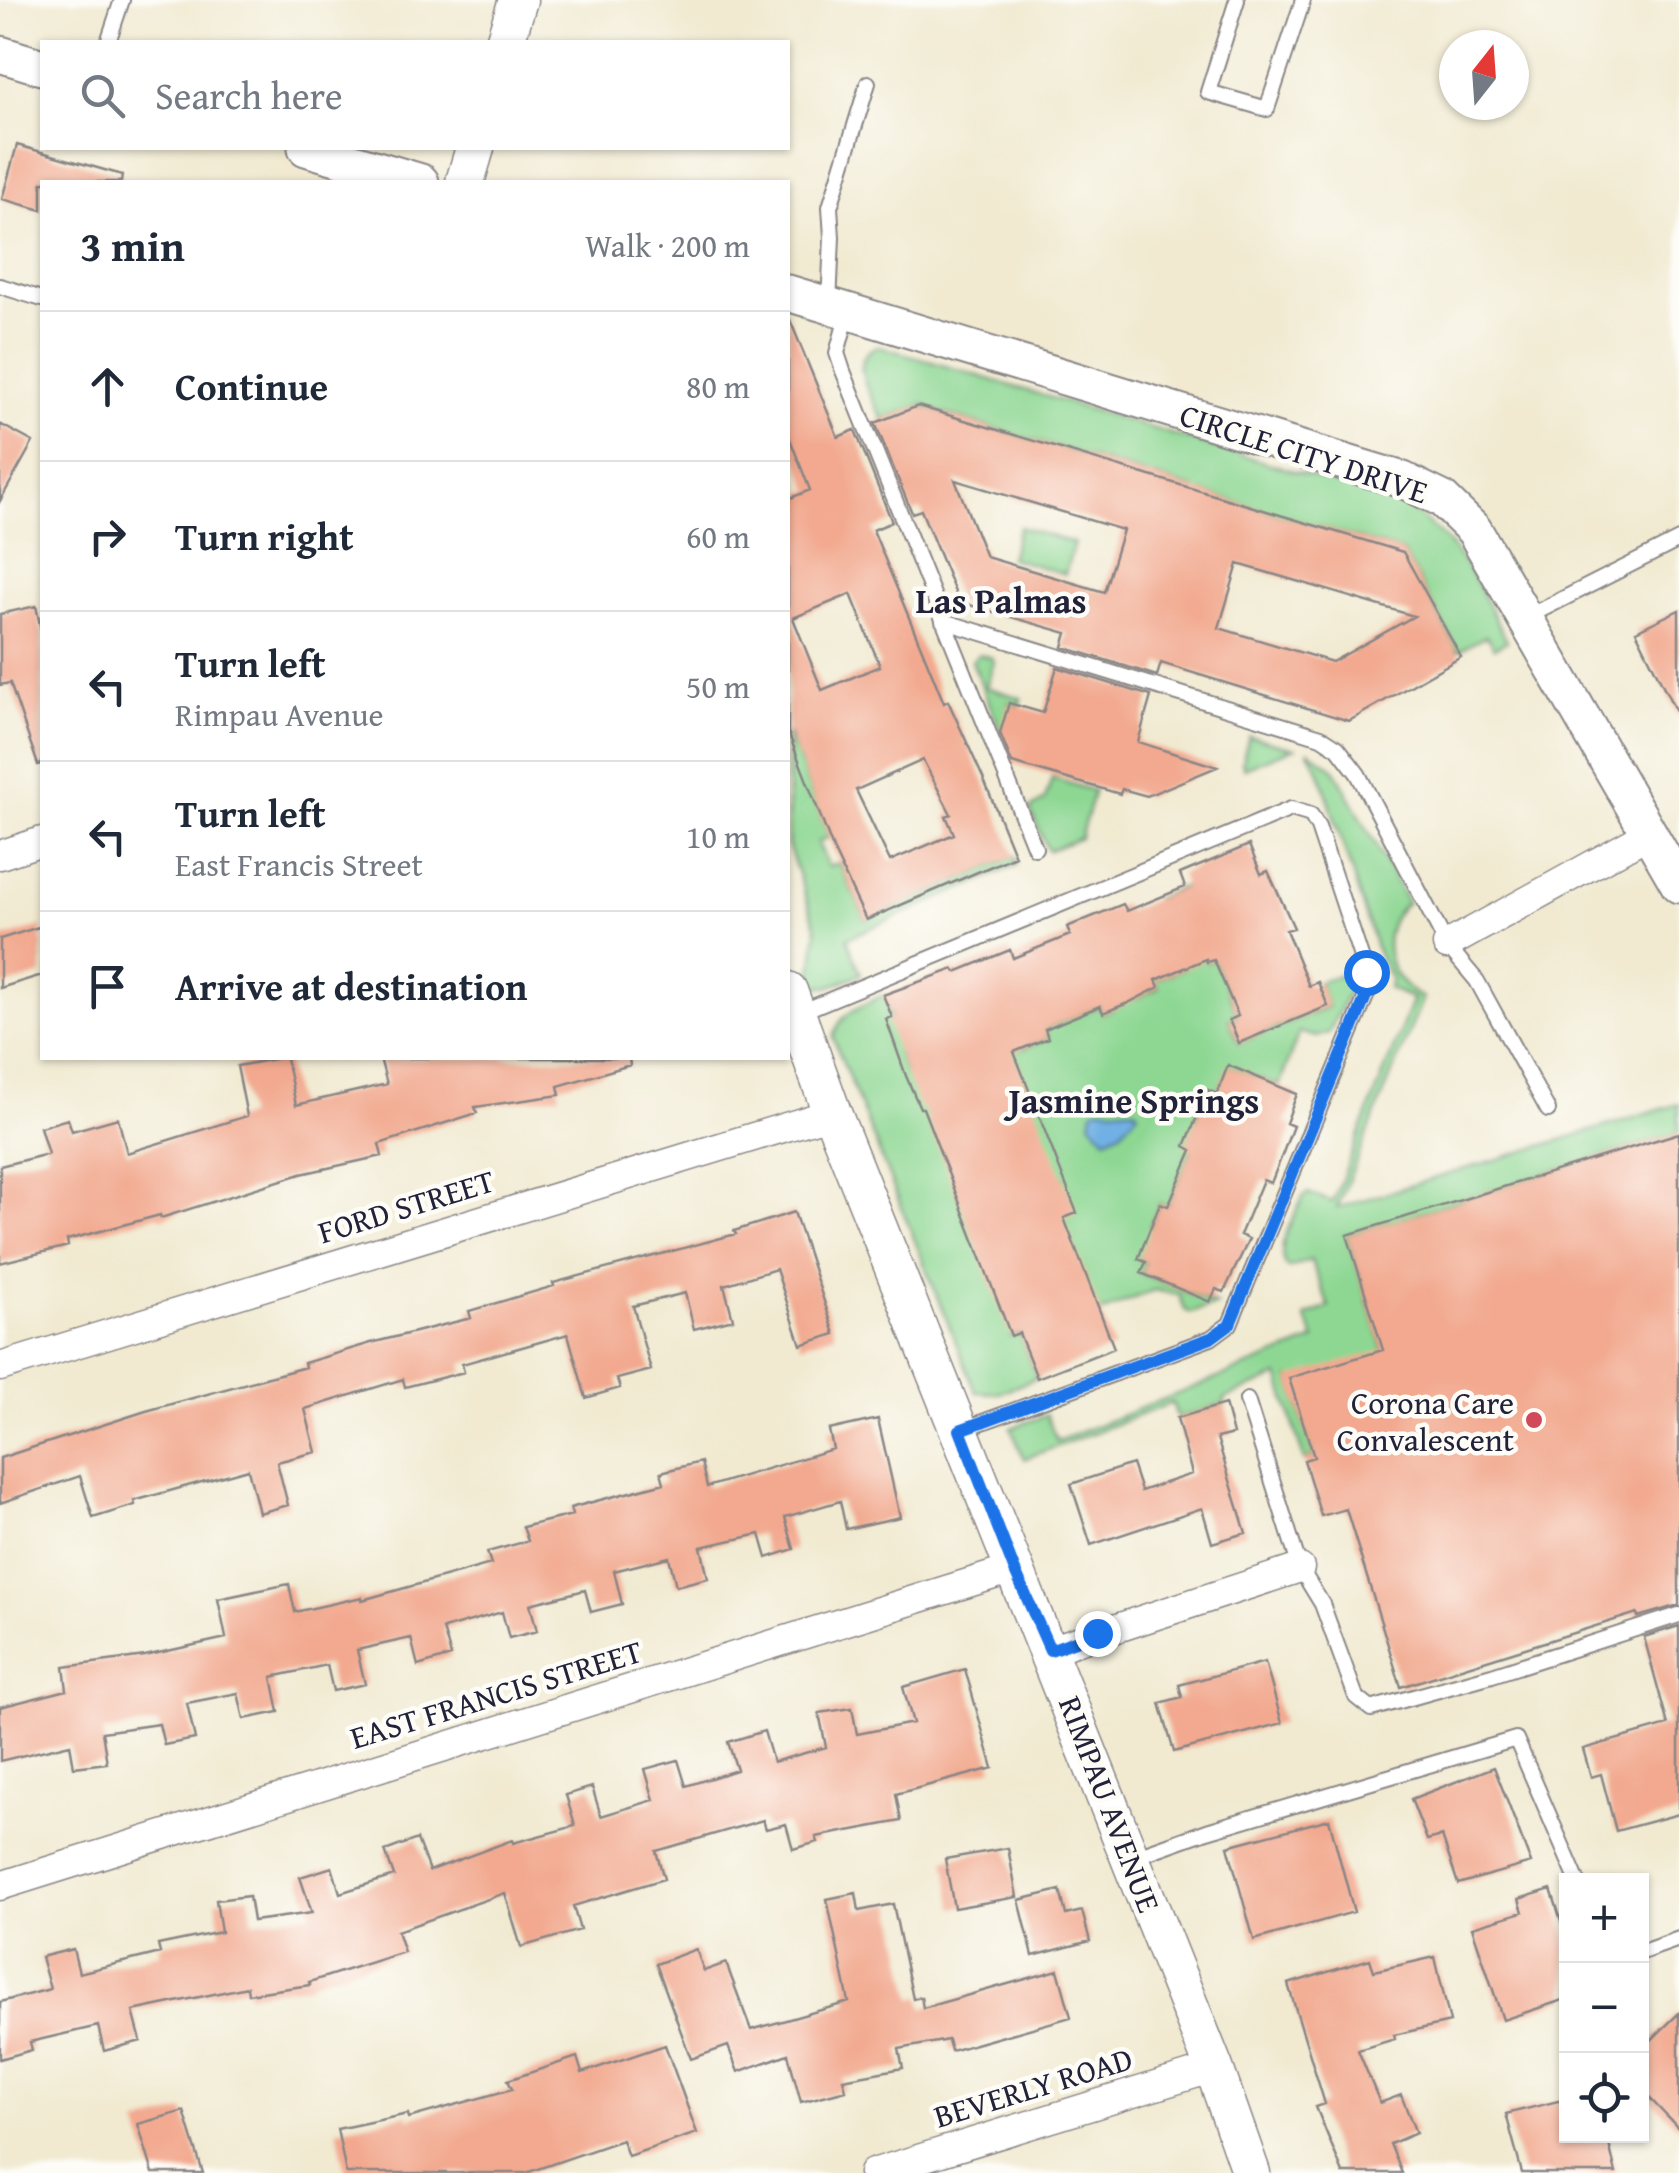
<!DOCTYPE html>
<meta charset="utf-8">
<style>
:root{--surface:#fff;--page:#f6f6f7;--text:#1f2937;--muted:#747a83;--line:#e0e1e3}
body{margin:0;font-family:"Gentium Book Plus",serif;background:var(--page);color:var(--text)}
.controls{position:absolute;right:30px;bottom:30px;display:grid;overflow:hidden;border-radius:0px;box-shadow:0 2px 8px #0004}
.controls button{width:90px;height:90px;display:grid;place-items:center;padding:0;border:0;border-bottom:2px solid var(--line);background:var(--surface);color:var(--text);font:50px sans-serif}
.compass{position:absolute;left:1439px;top:30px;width:90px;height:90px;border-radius:50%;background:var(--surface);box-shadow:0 2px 8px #0004;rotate:17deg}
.stop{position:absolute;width:30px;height:30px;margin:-22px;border:8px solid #1a73e8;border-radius:50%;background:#fff}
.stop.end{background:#1a73e8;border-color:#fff;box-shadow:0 2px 10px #0008}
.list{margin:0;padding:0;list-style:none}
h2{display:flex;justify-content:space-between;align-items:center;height:130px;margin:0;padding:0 40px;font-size:42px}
h2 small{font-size:32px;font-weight:400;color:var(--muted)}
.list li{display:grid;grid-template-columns:65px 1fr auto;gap:30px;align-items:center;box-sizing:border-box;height:150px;padding:0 40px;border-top:2px solid var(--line)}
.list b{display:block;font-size:38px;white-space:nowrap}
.list p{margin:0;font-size:32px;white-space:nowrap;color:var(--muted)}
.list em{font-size:32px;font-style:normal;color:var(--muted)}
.icon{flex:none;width:55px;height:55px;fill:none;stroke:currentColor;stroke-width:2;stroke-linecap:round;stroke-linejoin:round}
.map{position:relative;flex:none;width:1679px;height:2173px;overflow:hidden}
.search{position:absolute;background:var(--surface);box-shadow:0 2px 8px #0004;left:40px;top:40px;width:750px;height:110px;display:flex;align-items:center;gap:25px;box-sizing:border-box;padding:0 35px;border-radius:0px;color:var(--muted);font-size:38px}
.panel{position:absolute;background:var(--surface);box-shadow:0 2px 8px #0004;left:40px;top:180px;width:750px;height:880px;border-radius:0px}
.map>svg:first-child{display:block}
.green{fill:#8dd793;stroke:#587c67;stroke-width:2.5}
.water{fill:#71b0e4;stroke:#4a6990;stroke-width:2.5}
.building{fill:#f2a98f;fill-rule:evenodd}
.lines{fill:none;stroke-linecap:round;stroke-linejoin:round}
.service-casing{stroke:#8a8686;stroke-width:18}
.minor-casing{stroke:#8a8686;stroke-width:31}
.tertiary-casing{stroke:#8a8686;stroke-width:39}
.secondary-casing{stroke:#8a8686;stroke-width:41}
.service{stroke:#fff;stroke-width:14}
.minor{stroke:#fff;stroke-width:28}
.tertiary{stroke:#fff;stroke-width:35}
.secondary{stroke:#fff;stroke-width:38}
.route{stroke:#1a73e8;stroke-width:12}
.poi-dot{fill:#d1495b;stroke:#fdfcf7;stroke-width:4}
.labels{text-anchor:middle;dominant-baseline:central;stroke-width:9;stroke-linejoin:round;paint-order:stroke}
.street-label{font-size:32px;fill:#22223b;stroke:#fdfcf7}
.poi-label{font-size:32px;fill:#22223b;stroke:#fdfcf7;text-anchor:end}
.neighbourhood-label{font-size:35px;font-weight:bold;fill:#22223b;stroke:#fdfcf7}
</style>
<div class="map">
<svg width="1679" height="2173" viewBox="0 0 1679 2173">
<rect width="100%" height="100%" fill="#fdfcf7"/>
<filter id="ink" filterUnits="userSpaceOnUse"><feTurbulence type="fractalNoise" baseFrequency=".01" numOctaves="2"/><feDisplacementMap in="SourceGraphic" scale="20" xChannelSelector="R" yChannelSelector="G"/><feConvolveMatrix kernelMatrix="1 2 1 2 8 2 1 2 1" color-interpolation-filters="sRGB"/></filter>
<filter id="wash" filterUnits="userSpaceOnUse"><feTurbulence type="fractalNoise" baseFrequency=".0048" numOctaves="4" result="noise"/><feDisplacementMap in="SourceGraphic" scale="40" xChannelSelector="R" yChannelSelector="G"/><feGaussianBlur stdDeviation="2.25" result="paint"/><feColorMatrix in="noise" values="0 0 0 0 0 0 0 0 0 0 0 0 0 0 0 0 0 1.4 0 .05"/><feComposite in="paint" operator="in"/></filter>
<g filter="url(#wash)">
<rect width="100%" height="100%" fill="#f1ead1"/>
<!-- green -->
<path class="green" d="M879 346 1397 502C1460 538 1474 580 1507 641L1494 648 1486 636 1458 651 1403 552 1203 492 1156 617 1195 489 926 408 924 404 883 419C873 399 843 357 879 346Z
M1019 527 1074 543 1065 574 1010 558Z
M979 654 992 658 994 662 986 687 1021 698 1019 706 1009 703 1012 760 972 661Z
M788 732 829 837 818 842 828 867 839 863 866 920 1015 856 1017 865 847 938 861 974 829 987 815 986 812 972 817 929 788 845Z
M1249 736 1294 748 1244 768 1242 762Z
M1308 750 1334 768 1407 902C1375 929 1383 980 1423 998L1337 1208 1679 1104V1133L1347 1235 1404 1416 1290 1378 1314 1457 1304 1460 1279 1376 1224 1399 1225 1404 1177 1418 1172 1403 1024 1459 1011 1428 1046 1415 1057 1441 1315 1340 1305 1317 1329 1307 1311 1260 1288 1268C1271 1251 1295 1217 1303 1197L1308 1193 1333 1202 1413 999 1388 988 1391 980 1379 957 1319 770Z
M1052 778 1094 791 1080 838 1048 851 1030 809 1045 800Z
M1185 886C1195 911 1197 937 1207 962L1214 959 1238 1016 1229 1020 1239 1043 1328 1007 1318 982 1341 975 1350 988 1329 1033 1316 1037 1299 1032 1279 1086 1229 1066 1217 1094 1207 1091 1198 1112 1192 1150 1168 1206 1160 1203 1150 1226 1171 1234 1139 1259 1146 1262 1141 1273 1216 1305 1191 1313 1185 1310 1179 1295 1154 1290 1099 1313 1057 1221 1063 1177 1011 1336 1019 1333 1037 1378 999 1393 976 1392 833 1038C841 1010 861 1008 883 995L892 1017 887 1019 904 1049 898 1053 906 1075 1025 1048 1048 1038 1045 1029 1100 1006 1103 1013 1159 988 1156 980 1184 968 1155 899Z"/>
<!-- water -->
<path class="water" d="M1100 1107 1135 1109 1138 1113 1121 1131 1106 1138 1091 1122 1093 1111Z"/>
<g id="blocks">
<!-- building -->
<path class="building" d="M17 145 122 175 121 182H42V210L2 199Z
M788 315 838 437 855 430 892 522 873 530 944 703 948 701 984 780 1015 856 866 920 835 854 788 732V499L810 490 788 434ZM851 594 880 666 822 690 793 618ZM923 760 951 814 946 816 954 834 890 861 856 790Z
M918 406 1403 552 1461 657 1349 721 1161 663 1157 676 1063 647 1067 633 959 602 921 510 912 513 875 423ZM955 480 1123 530 1104 592 986 557ZM1238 564 1317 587 1414 616 1332 662 1219 628Z
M0 424 33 442 0 501Z
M36 606 42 634V764L38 765 10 683 0 685V614Z
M1679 610V718L1636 631Z
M1057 667 1151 696 1138 742 1217 767 1147 796 1122 789 1120 794 1012 763 1000 733 1009 703 1043 713Z
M1249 845 1261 874 1268 871 1294 928 1286 930 1309 986 1318 982 1328 1006 1239 1043 1229 1020 1238 1016 1214 960 1207 962 1206 959 1156 980 1159 987 1128 1003 1103 1013 1100 1006 1045 1029 1048 1038 1014 1052 1077 1213 1064 1218 1114 1348 1037 1378 1019 1333 1011 1336 923 1108H920L906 1076 886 1019 892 1017 883 995 954 969 956 972 1010 950 1013 958 1070 935 1067 927 1123 904 1127 911 1185 887 1180 874Z
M42 926V975L0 988V939Z
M280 1058H286L296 1105 387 1084 380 1058H629L630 1065 558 1086 560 1095 475 1107 477 1113 379 1144 382 1156 301 1174 161 1218 160 1215 67 1240 68 1246 0 1263V1166L48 1154 40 1127 68 1119 72 1131 118 1118 127 1153 247 1116 237 1066Z
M1228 1065 1297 1094 1286 1123 1293 1126 1281 1158 1271 1183 1263 1180 1240 1235 1249 1239 1224 1292 1216 1289 1210 1302 1141 1273 1146 1262 1138 1259 1160 1203 1168 1206 1192 1150 1185 1146 1208 1090 1217 1094Z
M1679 1133V1605L1638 1617 1637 1613 1401 1687 1346 1509 1321 1516 1304 1460 1314 1457 1289 1378 1383 1350 1347 1235Z
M794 1212 835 1334 801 1345 776 1269 724 1285 733 1319 694 1329 685 1293 633 1306 651 1370 617 1379 620 1388 586 1398 568 1334 462 1364 464 1372 405 1387 403 1379 305 1409 316 1452 277 1462 288 1505 259 1513 248 1469 134 1501 135 1505 93 1518 80 1476 0 1503V1458L146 1411 305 1367 304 1363 371 1343 471 1318 469 1311 554 1286 553 1283 736 1234 734 1231Z
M1225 1404 1233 1434 1217 1438 1246 1533 1212 1543 1202 1508 1091 1545 1071 1484 1132 1464 1141 1491 1192 1474 1177 1418Z
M878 1419 900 1517 846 1529 840 1501 785 1517 794 1549 767 1558 760 1534 701 1547 708 1578 676 1586 669 1557 614 1571 622 1604 591 1612 585 1590 530 1604 537 1631 509 1638 502 1612 443 1629 451 1656 418 1666 411 1638 357 1650 365 1684 333 1691 327 1665 272 1677 279 1712 244 1719 238 1693 187 1703 195 1739 164 1745 159 1724 102 1732 107 1763 74 1767 70 1744 0 1761V1707L67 1690 64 1667 145 1656 226 1638 218 1599 289 1584 295 1612 362 1597V1600L491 1564 487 1552 528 1541 523 1527 572 1515 570 1508 664 1483 661 1472 701 1462 707 1487 833 1449 829 1430Z
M1679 1626V1814L1616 1831 1601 1774 1591 1777 1583 1749 1668 1725 1644 1637Z
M1265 1662 1282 1723 1174 1752 1160 1703 1182 1697 1179 1685Z
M965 1669 993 1768 896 1794 901 1821 816 1837 818 1842 793 1849 786 1824 766 1829 763 1820 656 1851 664 1879 573 1906 580 1930 521 1947 505 1893 397 1931 404 1952 309 1982 310 1985 248 1994 247 1987 133 2011 141 2041 104 2051 98 2026 30 2042 32 2050 0 2059V2002L50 1989 41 1957 73 1949 79 1973 160 1953 158 1945 221 1932 216 1900 249 1896 253 1921 312 1913 300 1877 332 1867 340 1893 394 1876 385 1851 417 1839 429 1871 512 1840 513 1843 575 1826 566 1795 592 1787 601 1816 654 1800 645 1769 678 1760 686 1786 737 1770 728 1742 764 1731 773 1762 826 1747 819 1713 852 1708 857 1734 913 1723 903 1687Z
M1494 1767 1531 1863 1458 1884 1442 1836 1427 1840 1411 1799Z
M1329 1819 1354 1912 1254 1940 1228 1846Z
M1008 1848 1017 1897 954 1908 945 1859Z
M1551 1889 1566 1936V1999L1503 2020 1472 1927 1523 1912 1519 1899Z
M1060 1890 1066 1915 1082 1911 1090 1941 1033 1956 1019 1900Z
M856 1893 859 1911 893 1904 913 1999 921 1997 923 2008 1058 1970 1071 2017 951 2051 948 2040 899 2049 903 2068 843 2079 846 2090 801 2102 788 2054 738 2072 728 2046 691 2059 656 1964 696 1949 704 1971 726 1963 751 2030 849 2002 827 1899Z
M1435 1957 1450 2022 1394 2035 1395 2039 1358 2050 1380 2103 1401 2095 1416 2133 1390 2144 1402 2173H1343L1316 2107 1325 2104 1288 1984 1370 1959 1374 1971Z
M1679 2013V2129L1642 2090V2049Z
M665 2045 697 2133 628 2156 622 2140 526 2173H346L337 2129 408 2114 409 2118 512 2089 508 2080 577 2057 582 2073Z
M1566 2099V2136H1607L1616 2173H1522L1506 2114Z
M184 2111 203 2173H153L138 2124Z"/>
</g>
</g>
<g filter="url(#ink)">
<use href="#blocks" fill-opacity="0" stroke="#8a8686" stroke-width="2.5"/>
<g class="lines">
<!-- service casing -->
<g class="service-casing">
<path id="service" d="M1237 0 1208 92 1267 109 1303 0
M108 42 122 0
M0 286 42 299
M829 305 832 237 830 207 868 83
M848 313 837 353 843 371 1035 848
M1525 618 1679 540
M943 621 1321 737 1338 748 1358 774 1447 945 1477 981 1548 1110
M796 1014 1291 809 1311 815 1318 827 1366 972 1367 994 1230 1324 1211 1338 961 1430
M1247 1400 1300 1568 1322 1604 1356 1697 1371 1709 1492 1675 1679 1615
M1134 1857 1207 1831 1516 1739 1577 1880
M1642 1952 1679 1939"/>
</g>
<!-- minor casing -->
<g class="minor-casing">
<path id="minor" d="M0 855 42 841
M1447 945 1650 833
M0 1367 832 1113
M1050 1650 1300 1568
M0 1886 1013 1569
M873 2173 1214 2068"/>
</g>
<!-- tertiary casing -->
<g class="tertiary-casing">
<path id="tertiary" d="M0 54 42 67
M306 148 421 182
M788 293 1403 480 1442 499 1474 530 1679 885"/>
</g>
<!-- secondary casing -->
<g class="secondary-casing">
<path id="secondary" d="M505 42 518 0
M465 182 475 148
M788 991 832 1113 1214 2068 1251 2173"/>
</g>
<!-- service -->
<use href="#service" class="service"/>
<!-- minor -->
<use href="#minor" class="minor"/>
<!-- tertiary -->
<use href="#tertiary" class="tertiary"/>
<!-- secondary -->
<use href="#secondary" class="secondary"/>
</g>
</g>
<g class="lines" filter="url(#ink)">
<!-- route -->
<path class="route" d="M1097 1633 1050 1650 1014 1569 960 1430 1211 1338 1230 1324 1367 994 1366 972"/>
</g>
<!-- markers -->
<circle class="poi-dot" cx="1534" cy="1420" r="10"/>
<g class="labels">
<!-- street labels -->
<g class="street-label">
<text transform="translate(1304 453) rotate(18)">CIRCLE CITY DRIVE</text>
<text transform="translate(406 1206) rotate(-17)">FORD STREET</text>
<text transform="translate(496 1694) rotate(-17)">EAST FRANCIS STREET</text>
<text transform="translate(1110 1804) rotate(69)">RIMPAU AVENUE</text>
<text transform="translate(1033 2087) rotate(-17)">BEVERLY ROAD</text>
</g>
<!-- poi labels -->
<g class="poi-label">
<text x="1514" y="1402">Corona Care<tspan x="1514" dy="37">Convalescent</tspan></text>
</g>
<!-- neighbourhood labels -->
<g class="neighbourhood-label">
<text x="1001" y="600">Las Palmas</text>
<text x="1134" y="1100">Jasmine Springs</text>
</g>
</g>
</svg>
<div class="controls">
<button>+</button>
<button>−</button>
<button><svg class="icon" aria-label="locate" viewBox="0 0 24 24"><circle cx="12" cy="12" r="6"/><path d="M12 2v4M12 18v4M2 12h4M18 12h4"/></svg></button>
</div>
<svg class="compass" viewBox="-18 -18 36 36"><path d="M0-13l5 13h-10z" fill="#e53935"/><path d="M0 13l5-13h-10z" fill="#747a83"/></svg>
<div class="stop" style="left:1366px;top:972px"></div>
<div class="stop end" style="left:1097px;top:1633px"></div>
<div class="search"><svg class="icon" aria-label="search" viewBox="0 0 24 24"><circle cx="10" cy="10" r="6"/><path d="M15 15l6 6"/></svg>Search here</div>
<section class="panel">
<h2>3 min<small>Walk · 200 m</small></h2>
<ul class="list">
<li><svg class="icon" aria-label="ahead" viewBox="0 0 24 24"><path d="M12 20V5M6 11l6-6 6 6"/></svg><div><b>Continue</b></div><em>80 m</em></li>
<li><svg class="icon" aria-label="right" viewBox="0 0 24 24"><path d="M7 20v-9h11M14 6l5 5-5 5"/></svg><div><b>Turn right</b></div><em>60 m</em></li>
<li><svg class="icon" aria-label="left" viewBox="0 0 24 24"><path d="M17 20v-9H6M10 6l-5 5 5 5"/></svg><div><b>Turn left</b><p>Rimpau Avenue</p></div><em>50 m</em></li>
<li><svg class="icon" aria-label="left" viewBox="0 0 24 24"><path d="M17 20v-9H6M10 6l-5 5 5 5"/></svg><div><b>Turn left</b><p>East Francis Street</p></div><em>10 m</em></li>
<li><svg class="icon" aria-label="arrive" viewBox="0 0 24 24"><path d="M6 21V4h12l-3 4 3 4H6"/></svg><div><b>Arrive at destination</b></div></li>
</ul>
</section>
</div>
